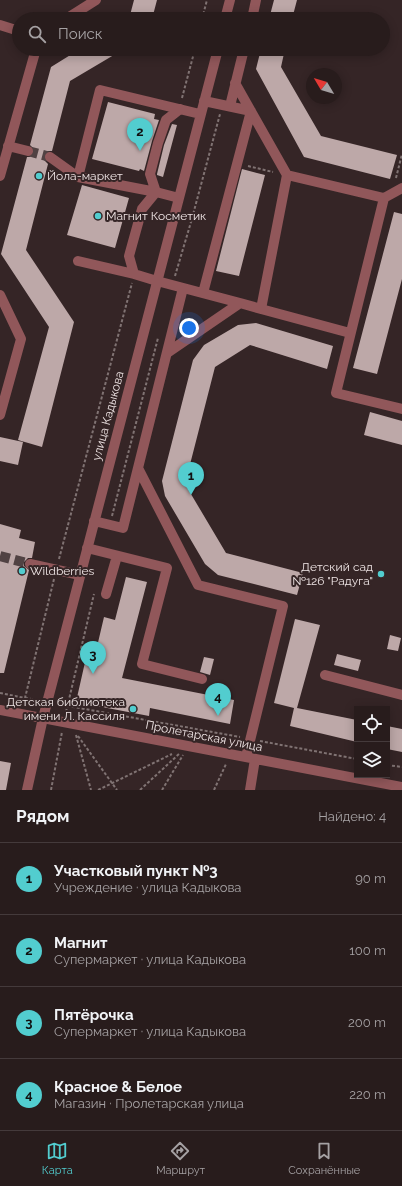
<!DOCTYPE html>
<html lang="ru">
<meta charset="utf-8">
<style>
:root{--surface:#281c1c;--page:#342929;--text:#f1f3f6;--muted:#a5a1a3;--line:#443a3b;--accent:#52cdcf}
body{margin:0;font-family:Raleway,sans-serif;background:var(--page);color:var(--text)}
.controls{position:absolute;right:12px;bottom:12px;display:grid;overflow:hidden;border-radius:0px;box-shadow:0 2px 10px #0003}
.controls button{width:36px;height:36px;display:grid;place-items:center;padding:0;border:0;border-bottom:1px solid var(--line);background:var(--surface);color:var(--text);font:20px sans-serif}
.compass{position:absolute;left:306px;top:68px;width:36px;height:36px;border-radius:50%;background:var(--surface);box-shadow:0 2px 10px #0003;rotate:308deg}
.you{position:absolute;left:189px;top:328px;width:14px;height:14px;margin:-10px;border:3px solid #fff;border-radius:50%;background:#1a73e8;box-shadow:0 0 0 6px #1a73e833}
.badge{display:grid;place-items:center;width:26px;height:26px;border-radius:50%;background:var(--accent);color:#111;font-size:13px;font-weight:700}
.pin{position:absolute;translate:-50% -33px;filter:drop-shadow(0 1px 2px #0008)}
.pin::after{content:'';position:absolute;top:21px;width:14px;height:12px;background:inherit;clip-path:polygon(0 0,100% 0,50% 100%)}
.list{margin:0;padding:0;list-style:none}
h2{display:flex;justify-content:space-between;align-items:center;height:52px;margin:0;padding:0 16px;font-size:17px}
h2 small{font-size:13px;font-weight:400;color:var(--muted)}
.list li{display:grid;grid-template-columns:26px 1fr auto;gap:12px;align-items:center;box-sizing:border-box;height:72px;padding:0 16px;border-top:1px solid var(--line)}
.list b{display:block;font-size:15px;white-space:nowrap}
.list p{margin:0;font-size:13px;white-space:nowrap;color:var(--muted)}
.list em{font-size:13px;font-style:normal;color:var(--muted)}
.icon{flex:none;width:22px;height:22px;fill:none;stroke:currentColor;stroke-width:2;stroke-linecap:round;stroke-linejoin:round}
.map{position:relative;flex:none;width:402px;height:790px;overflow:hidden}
.search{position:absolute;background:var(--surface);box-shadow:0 2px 10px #0003;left:12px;right:12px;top:12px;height:44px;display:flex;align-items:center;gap:10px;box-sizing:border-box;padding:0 14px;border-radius:22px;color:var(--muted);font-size:15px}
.sheet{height:340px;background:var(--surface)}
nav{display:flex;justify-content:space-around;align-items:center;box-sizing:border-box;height:56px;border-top:1px solid var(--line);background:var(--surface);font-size:11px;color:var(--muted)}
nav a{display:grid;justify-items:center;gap:2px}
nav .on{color:var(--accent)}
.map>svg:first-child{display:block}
.building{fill:#bda8a8}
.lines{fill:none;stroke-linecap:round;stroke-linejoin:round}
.minor-tunnel{stroke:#514243;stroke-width:10;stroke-dasharray:10 5;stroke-linecap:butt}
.path{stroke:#807373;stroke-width:2;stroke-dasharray:3 2;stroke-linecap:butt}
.minor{stroke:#91575a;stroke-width:10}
.poi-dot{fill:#52cdcf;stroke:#352526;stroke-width:1.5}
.labels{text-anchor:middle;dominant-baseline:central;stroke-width:4;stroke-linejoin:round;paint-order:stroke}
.poi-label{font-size:12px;fill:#f0e6e6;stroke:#352526;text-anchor:start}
.street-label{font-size:12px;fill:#f0e6e6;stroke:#352526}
</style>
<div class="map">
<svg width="402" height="790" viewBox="0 0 402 790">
<rect width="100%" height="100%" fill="#352526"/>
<!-- building -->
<path class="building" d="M134 0H157L152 19H129Z
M274 0H297L292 19H269Z
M80 49H124L70 81 52 151H47L44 156V160L48 164 26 250 74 322 42 447 18 440 49 327 1 254 27 157H30L34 153V149L30 145 51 67Z
M261 49H285L281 67 321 136 397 155 390 179 304 157 256 69Z
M108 102 155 114 154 119 159 120 152 141 144 171 140 169 139 171 92 159Z
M172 124 177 125 163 177 157 175V174L164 145Z
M242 169 265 175 239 276 216 271Z
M82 185 129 198 115 248 67 235Z
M394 212 402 214V279L377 374 353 368Z
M256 323 333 346 327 369 250 345 215 367 185 484 226 553 303 573 297 595 218 575 205 564 165 496 162 481 193 360 204 345 238 325Z
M370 412 402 421V445L364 435Z
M0 437 23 442 18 465 0 461Z
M0 524 21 530 19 538 35 542 32 558H28L24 562V566L29 570 4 673H0Z
M126 577 147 582 122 678 234 700 230 724 150 708 149 716 76 702 88 649 96 651 104 617 115 620Z
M295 619 320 625 297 708 357 720V742L290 726 294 708 274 703Z
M390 635 401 638 398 651 387 649Z
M337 654 361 660 358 671 334 665Z
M204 657 214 659 210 675 200 672Z
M387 726 402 729V752L387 749Z
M0 761 11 763 6 790H0Z"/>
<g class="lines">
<!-- minor-tunnel -->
<path class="minor-tunnel" d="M28 151 50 157
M0 556 30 564"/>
<!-- path -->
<path class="path" d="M202 19 207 0
M182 98 195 49
M248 166 273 172
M396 178 402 154
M175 276 191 222 220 114
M112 516 158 338
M59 559 132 283
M0 693 25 698 54 579
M25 698 37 700
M57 704 240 737
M66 712 94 594
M76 735 91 790
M78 736 117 790
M260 741 357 759
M387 765 402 767
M51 790 62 732
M98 790 172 754
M140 790 179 754
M162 790 183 755
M214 790 226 764"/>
<!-- minor -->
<path class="minor" d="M66 19 96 0
M225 19 230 0
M252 19 256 0
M0 25 19 31
M235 83 287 175
M230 106 244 49
M180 109 166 120 158 143 150 174 156 192 142 209 129 256 134 274 157 281 240 303
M8 146 28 151
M50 157 78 177 156 192 179 198
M0 176 36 49
M78 177 100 90 200 114
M384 198 336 393 402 409
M78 261 134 274
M203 293 251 111 204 101
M0 295 21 339 0 415
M350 333 261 309 287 175 384 198 402 188
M167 353 240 303 261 309
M138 468 198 585 283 606 246 757
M94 521 123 528 183 288
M87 548 167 568 142 664 202 679
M30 564 80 575
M106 594 117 556
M325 675 402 695
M0 710 402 787
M27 790 43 718 218 49
M250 790 255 759"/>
</g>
<!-- markers -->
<g class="poi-dot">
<circle cx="39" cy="176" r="4"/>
<circle cx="98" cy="216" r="4"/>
<circle cx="22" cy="571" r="4"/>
<circle cx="381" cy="574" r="4"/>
<circle cx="133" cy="709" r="4"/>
</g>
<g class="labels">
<!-- poi labels -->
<g class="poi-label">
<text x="47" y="176">Йола-маркет</text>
<text x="106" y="216">Магнит Косметик</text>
<text x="373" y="567" text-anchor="end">Детский сад<tspan x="373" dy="14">№126 "Радуга"</tspan></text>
<text x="30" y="571">Wildberries</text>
<text x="125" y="702" text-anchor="end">Детская библиотека<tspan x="125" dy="14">имени Л. Кассиля</tspan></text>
</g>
<!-- street labels -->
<g class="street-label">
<text transform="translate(108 416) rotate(-75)">улица Кадыкова</text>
<text transform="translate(204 736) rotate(11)">Пролетарская улица</text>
</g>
</g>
</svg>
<div class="controls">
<button><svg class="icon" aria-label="locate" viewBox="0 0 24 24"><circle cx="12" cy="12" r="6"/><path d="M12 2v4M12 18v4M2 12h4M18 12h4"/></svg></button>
<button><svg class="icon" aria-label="layers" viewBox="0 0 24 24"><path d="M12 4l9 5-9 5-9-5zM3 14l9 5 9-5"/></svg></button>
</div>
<svg class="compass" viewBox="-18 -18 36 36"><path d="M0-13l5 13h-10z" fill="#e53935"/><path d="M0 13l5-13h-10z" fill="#a5a1a3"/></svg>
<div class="you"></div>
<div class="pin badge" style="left:191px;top:495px">1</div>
<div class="pin badge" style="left:140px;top:151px">2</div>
<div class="pin badge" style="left:93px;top:674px">3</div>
<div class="pin badge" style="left:218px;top:716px">4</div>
<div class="search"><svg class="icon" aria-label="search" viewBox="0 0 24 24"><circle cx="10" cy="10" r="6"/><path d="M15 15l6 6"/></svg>Поиск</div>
</div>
<section class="sheet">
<h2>Рядом<small>Найдено: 4</small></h2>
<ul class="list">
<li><span class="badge">1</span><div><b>Участковый пункт №3</b><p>Учреждение · улица Кадыкова</p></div><em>90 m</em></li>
<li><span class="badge">2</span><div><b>Магнит</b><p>Супермаркет · улица Кадыкова</p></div><em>100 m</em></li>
<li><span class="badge">3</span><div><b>Пятёрочка</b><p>Супермаркет · улица Кадыкова</p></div><em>200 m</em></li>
<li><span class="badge">4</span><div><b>Красное &amp; Белое</b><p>Магазин · Пролетарская улица</p></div><em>220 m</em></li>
</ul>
</section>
<nav>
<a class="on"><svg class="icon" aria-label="map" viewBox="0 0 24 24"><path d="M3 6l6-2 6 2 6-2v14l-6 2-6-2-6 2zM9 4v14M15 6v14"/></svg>Карта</a>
<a><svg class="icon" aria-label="directions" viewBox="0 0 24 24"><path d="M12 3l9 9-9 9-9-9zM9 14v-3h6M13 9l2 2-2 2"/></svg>Маршрут</a>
<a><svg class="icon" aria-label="saved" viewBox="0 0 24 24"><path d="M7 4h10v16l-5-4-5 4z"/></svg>Сохранённые</a>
</nav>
